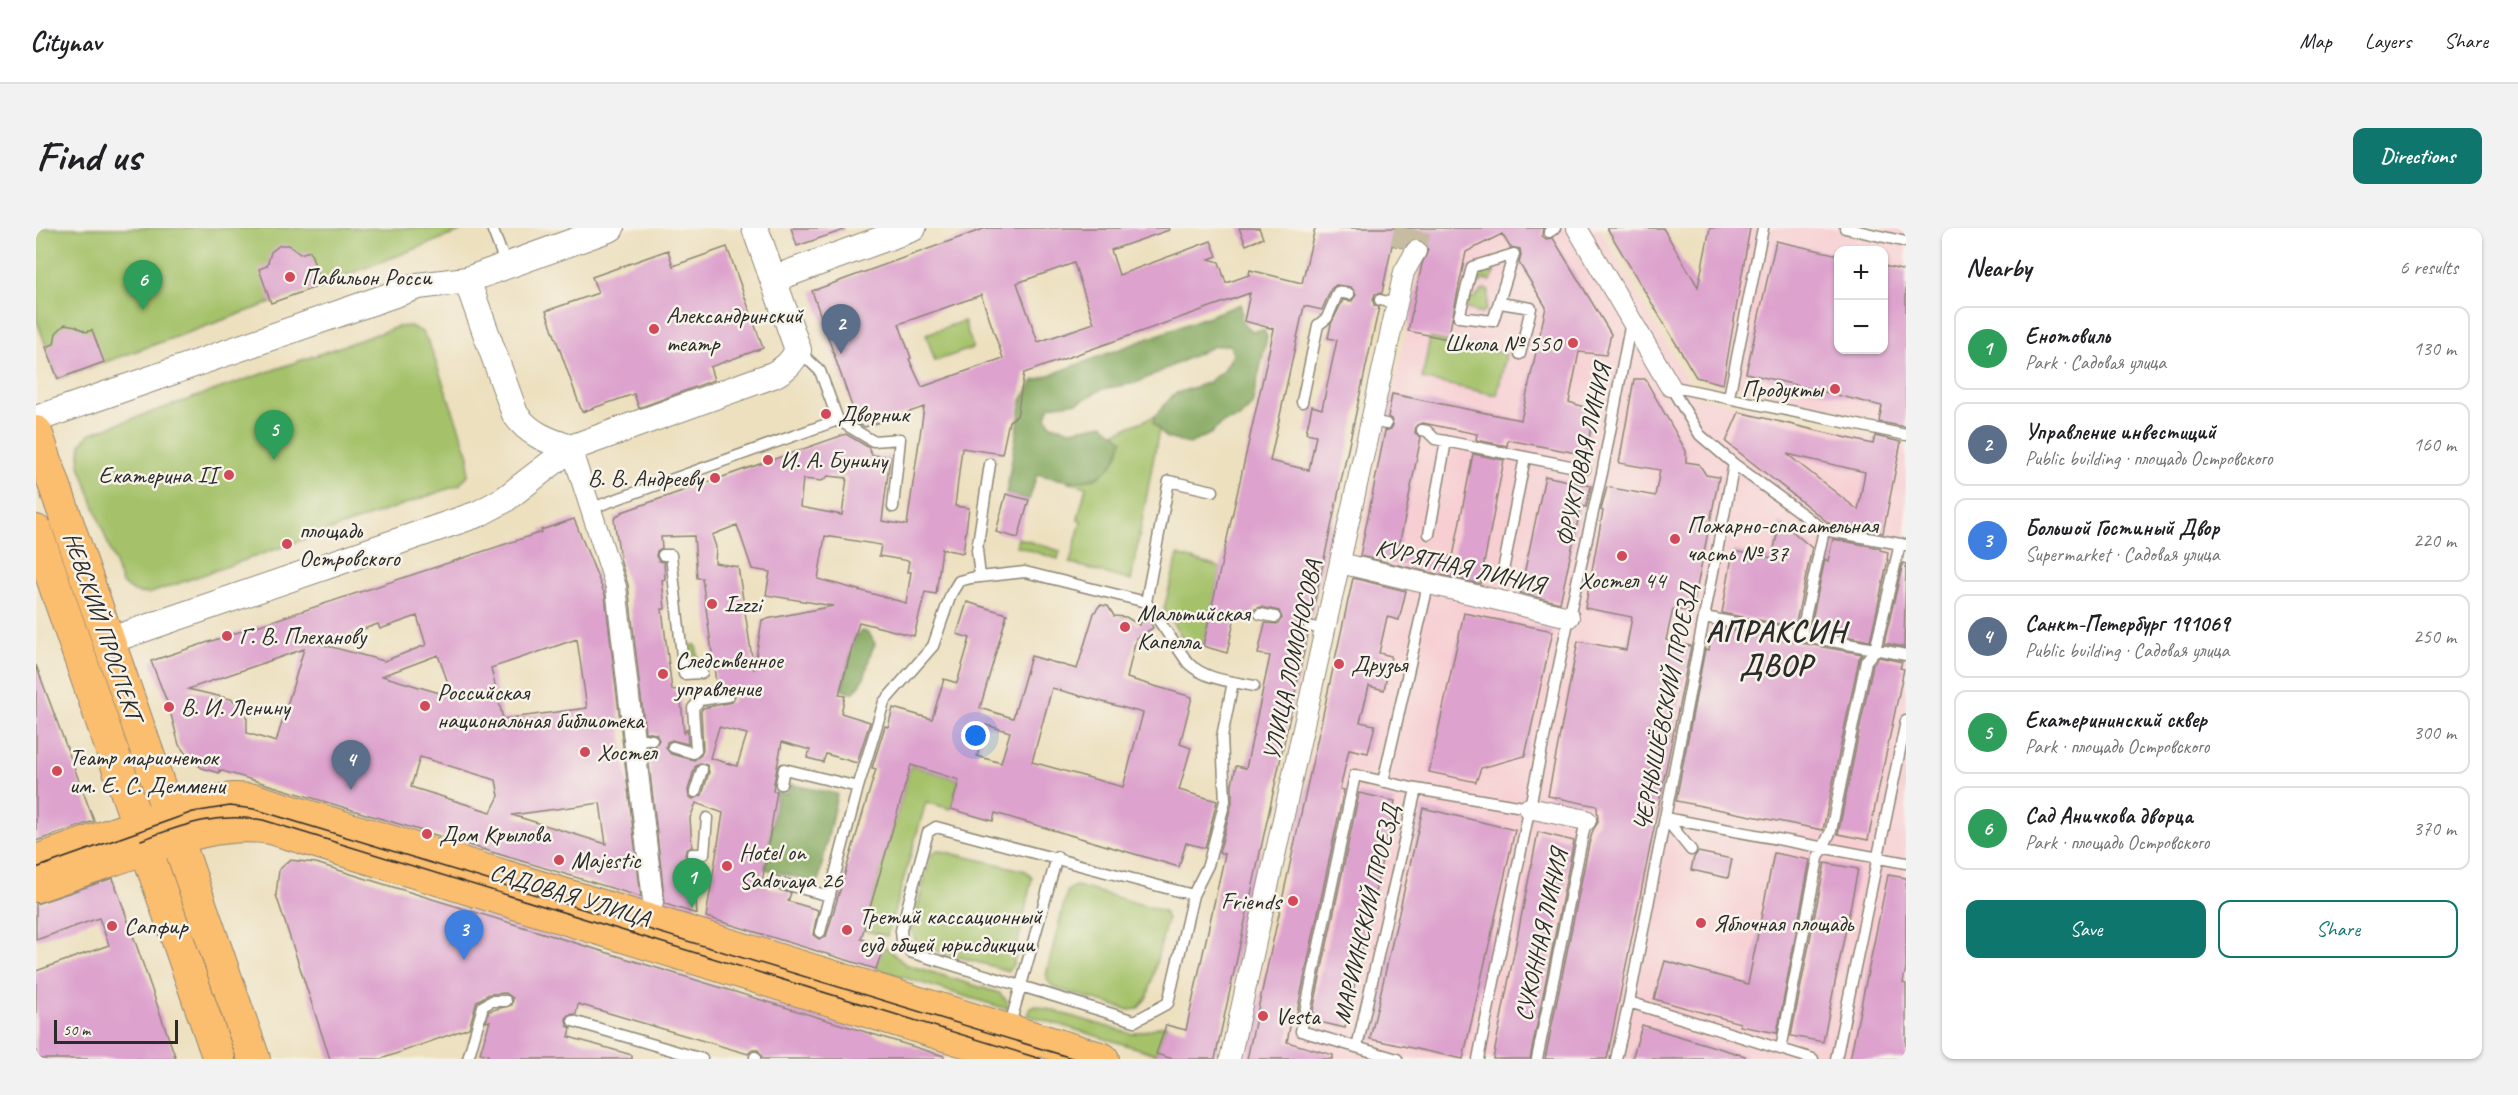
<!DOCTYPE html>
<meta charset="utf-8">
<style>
:root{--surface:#fff;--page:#f2f2f2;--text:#202124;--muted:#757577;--line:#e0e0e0;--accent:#0f766e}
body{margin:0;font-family:Caveat,sans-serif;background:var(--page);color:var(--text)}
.controls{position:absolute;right:18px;top:18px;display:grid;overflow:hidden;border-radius:12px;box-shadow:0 2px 4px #0004}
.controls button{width:54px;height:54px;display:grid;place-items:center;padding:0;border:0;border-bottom:2px solid var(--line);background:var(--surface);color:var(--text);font:30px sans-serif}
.scale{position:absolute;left:18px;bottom:15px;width:124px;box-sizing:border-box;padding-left:6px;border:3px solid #2b2b2b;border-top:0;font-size:16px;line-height:21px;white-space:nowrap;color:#2b2b2b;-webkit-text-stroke:4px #f7f3e8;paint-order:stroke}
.you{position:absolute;left:940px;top:508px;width:21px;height:21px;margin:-15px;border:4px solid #fff;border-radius:50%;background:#1a73e8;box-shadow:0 0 0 9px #1a73e833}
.badge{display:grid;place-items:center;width:39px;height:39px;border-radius:50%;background:var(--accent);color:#fff;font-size:20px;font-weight:700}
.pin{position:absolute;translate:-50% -50px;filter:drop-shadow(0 2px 3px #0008)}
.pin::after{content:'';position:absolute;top:32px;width:21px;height:18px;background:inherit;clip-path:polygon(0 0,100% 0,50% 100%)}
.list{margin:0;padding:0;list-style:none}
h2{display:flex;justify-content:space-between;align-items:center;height:78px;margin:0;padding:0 24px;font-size:26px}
h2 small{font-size:20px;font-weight:400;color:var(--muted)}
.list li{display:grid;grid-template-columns:39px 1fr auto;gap:18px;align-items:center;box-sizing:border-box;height:84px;margin:0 12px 12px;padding:0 12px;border:2px solid var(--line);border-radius:12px}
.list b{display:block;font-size:22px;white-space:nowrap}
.list p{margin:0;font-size:20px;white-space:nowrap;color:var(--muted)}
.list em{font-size:20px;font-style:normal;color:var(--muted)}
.actions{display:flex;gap:12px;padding:18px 24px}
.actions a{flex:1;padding:14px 0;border:2px solid var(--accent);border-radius:12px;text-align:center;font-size:21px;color:var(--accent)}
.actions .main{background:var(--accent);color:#fff}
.map{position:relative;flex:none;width:1870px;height:831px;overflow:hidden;border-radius:12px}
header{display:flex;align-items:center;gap:36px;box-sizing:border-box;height:84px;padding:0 30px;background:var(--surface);border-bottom:2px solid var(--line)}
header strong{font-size:28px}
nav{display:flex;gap:33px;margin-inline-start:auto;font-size:21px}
.intro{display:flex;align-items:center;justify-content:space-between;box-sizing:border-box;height:144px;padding:0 36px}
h1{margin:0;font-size:42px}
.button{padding:15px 27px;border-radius:12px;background:var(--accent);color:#fff;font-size:21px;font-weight:700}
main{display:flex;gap:36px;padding:0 36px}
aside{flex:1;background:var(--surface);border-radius:12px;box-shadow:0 2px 4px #0004}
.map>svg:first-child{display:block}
.built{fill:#f7cfd3;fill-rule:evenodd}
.green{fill:#a5c26a;stroke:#68764a;stroke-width:1.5}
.forest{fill:#84a85e;stroke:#586a44;stroke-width:1.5}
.building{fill:#dda2cd;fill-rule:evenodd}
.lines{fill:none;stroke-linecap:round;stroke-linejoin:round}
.minor-tunnel{stroke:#c6bca1;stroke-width:20;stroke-dasharray:20 10;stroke-linecap:butt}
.service-casing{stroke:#8c8675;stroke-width:13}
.minor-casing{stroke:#8c8675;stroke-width:22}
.tertiary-casing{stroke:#8c8675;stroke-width:28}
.primary-casing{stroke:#8c8675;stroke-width:34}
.service{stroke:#fff;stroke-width:10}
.minor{stroke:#fff;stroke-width:20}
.tertiary{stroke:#fff;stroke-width:26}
.primary{stroke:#fbbd6e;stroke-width:32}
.tram{stroke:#2b2b2b;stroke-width:1.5}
.poi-dot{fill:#d1495b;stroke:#f7f3e8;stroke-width:2}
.labels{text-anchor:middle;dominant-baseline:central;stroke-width:5;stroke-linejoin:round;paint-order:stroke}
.poi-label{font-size:24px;fill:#2b2b2b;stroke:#f7f3e8;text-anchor:start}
.street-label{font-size:24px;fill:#2b2b2b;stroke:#f7f3e8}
.district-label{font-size:30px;font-weight:bold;letter-spacing:1.5px;fill:#2b2b2b;stroke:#f7f3e8}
</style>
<header>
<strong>Citynav</strong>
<nav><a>Map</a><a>Layers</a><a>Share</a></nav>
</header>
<div class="intro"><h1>Find us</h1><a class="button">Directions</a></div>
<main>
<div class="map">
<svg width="1870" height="831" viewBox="0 0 1870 831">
<rect width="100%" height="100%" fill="#f7f3e8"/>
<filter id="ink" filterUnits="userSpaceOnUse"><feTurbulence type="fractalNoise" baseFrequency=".0167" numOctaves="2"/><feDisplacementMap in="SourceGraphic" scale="12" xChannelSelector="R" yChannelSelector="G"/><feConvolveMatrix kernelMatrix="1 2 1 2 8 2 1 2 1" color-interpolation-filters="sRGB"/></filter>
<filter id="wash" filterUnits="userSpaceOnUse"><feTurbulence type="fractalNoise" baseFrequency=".008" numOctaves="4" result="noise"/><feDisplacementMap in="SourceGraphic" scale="24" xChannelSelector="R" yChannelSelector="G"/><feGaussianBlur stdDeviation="1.35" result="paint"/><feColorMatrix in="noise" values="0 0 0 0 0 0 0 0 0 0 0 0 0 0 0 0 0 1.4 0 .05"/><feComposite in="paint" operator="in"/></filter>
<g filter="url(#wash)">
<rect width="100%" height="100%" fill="#ede0bf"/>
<!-- built -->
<path class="built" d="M1393 0H1563L1660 168 1870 216V831H1208Z
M1714 0H1870V205L1838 197 1839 191 1687 156ZM1802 22H1848V122H1802Z"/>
<!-- green -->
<path class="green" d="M0 0H433L296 53 22 151 0 90Z
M1443 40 1455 41 1458 44 1455 53 1449 51 1437 60H1433L1438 43Z
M1448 61 1453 62 1450 82 1446 85 1431 81 1433 70H1438Z
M928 93 937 120 899 133 890 106Z
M374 98 386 104 393 115 433 228 432 247 423 257 115 365C103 367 94 364 86 355L43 235 45 216 53 206 361 99Z
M1394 110 1470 126 1461 167 1386 151Z
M1119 188 1117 195 1123 201 1095 353 1034 335 1045 293 1042 291 1050 259 1032 254 1060 250 1086 212 1078 205Z
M982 310 1024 323 1022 331 980 318Z
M1142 327 1185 340 1167 418 1148 413 1128 381Z
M660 417 663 439 651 441 648 418Z
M875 537 923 552 915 581 890 574 851 708 827 702Z
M901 622 990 643 996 650 977 737 972 743 885 718 881 715 875 703 895 627Z
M1041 658 1128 683 1131 691 1112 768 1102 781 1093 782 1022 761C1013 757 1009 752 1011 743L1031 664 1037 659Z
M848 718 869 736 963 765 971 773V781L840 741Z
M1001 778 1096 806 1130 797 1120 826 991 787 994 780Z"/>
<!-- forest -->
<path class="forest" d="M1205 76 1206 93 1216 103 1228 102 1231 109 1216 177 1203 190 1188 194 1174 206 1153 216 1131 210 1117 195 1119 188 1138 166 1171 155 1188 142 1197 127 1194 117 1178 118 1100 155 1066 161 1043 174 1014 178 1010 188 1015 197 1035 202 1067 196 1087 212C1084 219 1082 228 1078 234 1058 262 1028 253 1001 246L993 272 970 266 986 172 997 153Z
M825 403 833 405 839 416C829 433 835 446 818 464L808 463 806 460 819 408Z
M753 556 801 566 782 655 729 641 741 563 751 566Z"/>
<g id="blocks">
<!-- building -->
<path class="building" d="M755 0H808V2L761 18Z
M950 0H1132L1133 2 1075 22 1083 47 1175 13 1181 28 1173 31 1183 34 1190 55 1213 47 1214 42 1266 55 1279 0H1507L1506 8 1510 11 1517 10 1575 106 1570 127 1543 124 1533 174 1557 182 1551 227 1472 212 1471 218 1440 212 1441 206 1387 195 1380 198 1379 205 1385 209 1363 319 1417 329 1437 226 1468 232 1444 356 1324 328 1349 203 1355 201 1357 197 1355 191 1352 189 1356 166 1485 192 1510 79 1483 35 1485 28 1484 21 1474 19 1466 6 1430 24 1412 111 1372 103 1386 36 1392 22 1386 13 1381 11 1373 13 1368 20 1356 17 1346 65 1339 66 1337 71 1338 77 1343 79 1275 391 1268 392 1266 397 1267 403 1272 405 1179 831H1137L1120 826 1130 797 1150 802 1189 626 1183 625 1196 575V556L1200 538 1210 540 1234 428 1222 426 1229 395 1241 396 1246 390 1243 383 1225 379 1219 381 1217 388 1200 384 1191 425 1167 418 1238 101 1208 93 1214 65 988 145 981 188 973 193 966 226 926 220 919 278 933 280 927 325 906 321 900 366 889 364 878 408 823 394 803 467 809 468 805 485 834 494 821 535 790 526 787 534 771 530 774 522 746 514 738 555 737 563H741L726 655 735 660 755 665 752 673 782 682 777 707 783 711 790 709 840 541 836 540 849 498 852 499 857 480 896 491 908 451 921 455 934 410 921 406 931 374 971 386 944 480 977 490 995 428 1041 441 1058 385 1064 377 1072 378 1078 388 1090 389 1103 397 1109 390 1113 391 1117 400 1100 410 1091 450 1156 469 1144 516 1155 520 1143 562 1181 573 1169 620 1150 615 1143 639 959 585 957 593 915 581 923 552 875 537 825 711 848 718 840 741 670 689 687 585 660 575 654 590 656 619 650 622 649 627 652 632 657 633 661 686 629 676 611 519H619L623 512 620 506 609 504 592 357 585 335 578 291 586 284 810 206 832 219 836 227 854 229 846 293 871 297 888 179 829 199 822 196 776 63ZM1038 35 1058 95 1002 114 981 55ZM1300 57 1315 59 1320 67 1316 73 1307 72 1295 96 1292 110 1301 112 1286 181 1276 178 1270 205 1280 207 1273 242 1234 233 1268 78 1286 82 1295 61ZM945 67 967 130 886 159 873 131 875 130 863 96ZM792 248 811 250 806 287 764 279 767 251 786 253ZM701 297 716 341 734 344 730 367 797 378 726 392 718 442 702 339 679 335 680 319 676 307ZM658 308 661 350H666L681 462 694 461 699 468 696 474 667 480 665 483 667 522 665 527 658 532 635 526 630 520 631 514 636 512 652 516 651 501 648 505 644 461 636 462 626 381H629L626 352 629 351 628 334 623 333 620 328 621 323 626 320 625 309ZM789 308 845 317 843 328 873 333 871 344H875L870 375 782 351ZM1016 460 1107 485 1087 559 996 534ZM950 497 974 504 965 535 941 528ZM683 499 711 506 701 538 674 530ZM664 535 671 537 673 544 666 567 657 571 653 569 652 562 659 539Z
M1203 0H1223L1227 10 1210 17Z
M1571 0H1627L1662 59 1674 0H1714L1687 156 1660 149Z
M1740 13 1803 27V122H1848V38L1870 43V199L1843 194 1846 178 1710 145Z
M244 17H252L264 26 274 23 286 57 235 75 223 41 231 38 235 24Z
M691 19 727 120 674 139 678 152 603 180 598 166 546 184 510 83 562 65 556 49 632 22 637 38Z
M29 96 40 98 50 104 56 102 68 134 22 151 10 119 18 116 20 105Z
M1598 151H1609L1650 223V234L1663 236 1670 247 1683 249 1656 384 1637 381 1630 412 1655 418 1571 831H1509L1553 616 1557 602 1562 594 1561 578 1512 568 1542 413 1590 422 1596 389 1549 380 1567 283 1565 282 1571 259 1619 268 1624 242 1583 235Z
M1703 184 1837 216 1839 208 1865 214 1847 305 1794 296 1690 214ZM1751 226 1829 244 1822 282Z
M1509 248 1555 258 1550 279 1545 278 1524 375 1484 365Z
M970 266 993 272 982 310 960 304Z
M538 291 569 367 605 669 227 555 183 542V545L166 540 154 531 143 517 133 479 115 433 506 304 505 302ZM381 388 390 417 348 433 284 416 342 396 344 401ZM541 411 551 480 467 491 455 440ZM268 421 240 514 211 505V491L206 478 195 471 152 461ZM402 427 417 469 346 448ZM384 529 460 552 463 568 455 584 375 559ZM564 575 570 616 476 587Z
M1744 293 1776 320 1759 399 1686 385 1697 323 1736 330Z
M1797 311 1844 320V322L1852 324 1851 332H1852L1834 413 1774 401 1789 331 1792 333Z
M1867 335 1870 336 1868 419 1848 415Z
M1317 350 1370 363 1363 392 1351 389 1343 425 1355 428 1348 462 1333 458 1324 494 1339 497 1332 525 1313 521 1304 561 1308 562 1260 789 1256 788 1251 814 1297 827V831H1211Z
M1428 385 1517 403 1489 528 1445 540 1440 554 1393 544Z
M1683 400 1826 426 1823 431 1787 602 1640 573 1669 421 1673 422 1676 403 1682 404Z
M1843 429 1866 434 1864 440 1868 441 1832 612 1802 606 1837 436Z
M0 437 58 593 0 613Z
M1323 565 1359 573 1309 800 1275 792Z
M1387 580 1479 602 1427 831 1334 811Z
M1502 604 1538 613 1494 831H1457Z
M1662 624 1696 631 1692 650 1655 642 1658 629Z
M1738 625 1774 632 1741 805 1704 798V795L1618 771 1629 733 1712 756Z
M253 632 280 635 318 647 908 828V831H727L722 822H716L712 826 542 776 540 786 532 787 530 791 531 798 535 800 533 809 596 827V831H452V827L444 825 454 793 450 794 453 783 476 777 477 770 470 765 453 766 441 773 433 800 345 831H294L240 667 243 642Z
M1789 635 1822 641 1787 814 1755 808Z
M1852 647 1870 650V739L1867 755 1870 756V831H1814Z
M77 650 140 831H0V743L73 717 63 690 0 712V676Z
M1606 797 1709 828 1708 831H1596Z"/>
</g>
</g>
<g filter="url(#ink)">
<use href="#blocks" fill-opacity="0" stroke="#8c8675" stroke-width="1.5"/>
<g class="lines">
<!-- minor-tunnel -->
<path class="minor-tunnel" d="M1364 19 1369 0
M1380 23 1385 0"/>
<!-- service casing -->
<g class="service-casing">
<path id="service" d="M456 0 470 37
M1809 0 1870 14
M1513 4 1519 0
M1478 26 1457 93 1423 89 1436 39Z
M1344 72 1361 76
M1464 75 1495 80 1484 126
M1634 158 1870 207
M1693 169 1727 0
M1266 174 1282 97 1291 90 1302 64 1313 66
M802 192 837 213 864 211 857 279
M1335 193 1350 196
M1386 202 1391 203 1399 211 1549 241
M1698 236 1788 302 1765 408
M1177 263 1133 253 1110 374 1152 435C1170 452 1194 453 1218 458
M556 280 802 192 784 143 762 122
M1788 302 1870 317
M1393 306 1410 213
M627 327H635L648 446 666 445
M1466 348 1489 229
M944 349 941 322 954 236
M1224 386 1239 389
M1668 389 1870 427
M1273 398 1289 402
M599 510 616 512
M637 519 657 525 660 522 657 480 664 472 692 468
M1347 554 1392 357
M745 556 748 541 822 559 784 704
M822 559 848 474 897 418 915 366 923 353 935 350 989 344 1110 374
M659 564 666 542
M1629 590 1870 635
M1629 590 1655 622
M900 599 1157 667 1132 775 1099 793 874 724 866 713 865 702 892 604Z
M656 626H668L671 590
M737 653 794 668
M1157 667 1172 637 1189 573 1186 509 1197 454
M1593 774 1777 831
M537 793 666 831
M973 800 1021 629
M1321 819 1380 561
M1745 821 1782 630 1795 603 1830 433 1839 422 1864 316
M432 831 447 778 456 773H470
M719 831V829
M1361 831 1265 803 1319 547 1380 561 1493 580
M1442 831 1533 389 1566 245 1595 94
M1501 831 1550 592
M1580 831 1593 774 1698 236 1664 207 1634 158
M1800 831 1870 493"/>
</g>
<!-- minor casing -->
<g class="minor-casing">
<path id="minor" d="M1541 0 1634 158
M535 220 580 359 617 672 613 704
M1304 335 1533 389
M1493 580 1550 592
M1194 831 1368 44 1380 23"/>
</g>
<!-- tertiary casing -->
<g class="tertiary-casing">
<path id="tertiary" d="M737 51 877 0
M431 52 479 186C493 206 512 213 535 220
M0 191 382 58 431 52 575 0
M72 413 442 286 468 272 535 220 737 147C749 141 756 135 762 122L719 0"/>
</g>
<!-- primary casing -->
<g class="primary-casing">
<path id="primary" d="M0 204 218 831
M0 303 183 831
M0 633 164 575 198 571 219 572 1067 831
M0 658C32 647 64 636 96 625 142 609 185 593 235 600L987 831"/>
</g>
<!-- service -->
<use href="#service" class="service"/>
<!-- minor -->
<use href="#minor" class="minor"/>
<!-- tertiary -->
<use href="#tertiary" class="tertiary"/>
<!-- primary -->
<use href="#primary" class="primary"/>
<!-- tram -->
<path class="tram" d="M105 612C148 597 180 584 227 592L1005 831
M0 640 157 584 194 578 218 581 1039 831"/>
</g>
</g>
<!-- markers -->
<g class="poi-dot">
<circle cx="254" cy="49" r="6"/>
<circle cx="618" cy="101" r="6"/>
<circle cx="1537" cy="115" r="6"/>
<circle cx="1799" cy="161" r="6"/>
<circle cx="790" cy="186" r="6"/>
<circle cx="732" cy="232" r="6"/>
<circle cx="193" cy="247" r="6"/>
<circle cx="679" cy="250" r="6"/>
<circle cx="1639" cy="311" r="6"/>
<circle cx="251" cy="316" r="6"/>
<circle cx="1586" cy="328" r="6"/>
<circle cx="676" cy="376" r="6"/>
<circle cx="1089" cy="399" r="6"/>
<circle cx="191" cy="408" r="6"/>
<circle cx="1303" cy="436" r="6"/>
<circle cx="627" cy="446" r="6"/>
<circle cx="389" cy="478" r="6"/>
<circle cx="133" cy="479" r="6"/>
<circle cx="549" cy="524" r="6"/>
<circle cx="21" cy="543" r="6"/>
<circle cx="391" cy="606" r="6"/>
<circle cx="523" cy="632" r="6"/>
<circle cx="691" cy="638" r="6"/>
<circle cx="1257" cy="673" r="6"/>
<circle cx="1665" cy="695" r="6"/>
<circle cx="76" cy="698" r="6"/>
<circle cx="811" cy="702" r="6"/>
<circle cx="1227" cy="788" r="6"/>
</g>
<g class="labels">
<!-- poi labels -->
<g class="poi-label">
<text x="266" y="49">Павильон Росси</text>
<text x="630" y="87">Александринский<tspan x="630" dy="28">театр</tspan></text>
<text x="1525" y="115" text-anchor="end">Школа № 550</text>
<text x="1787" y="161" text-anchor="end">Продукты</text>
<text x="802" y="186">Дворник</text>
<text x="744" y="232">И. А. Бунину</text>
<text x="181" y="247" text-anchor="end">Екатерина II</text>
<text x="667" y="250" text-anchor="end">В. В. Андрееву</text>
<text x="1651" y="297">Пожарно-спасательная<tspan x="1651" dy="28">часть № 37</tspan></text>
<text x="263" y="302">площадь<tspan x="263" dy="28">Островского</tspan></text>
<text x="1586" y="352" text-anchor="middle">Хостел 44</text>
<text x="688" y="376">Izzzi</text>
<text x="1101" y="385">Мальтийская<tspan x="1101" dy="28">Капелла</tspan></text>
<text x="203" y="408">Г. В. Плеханову</text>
<text x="639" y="432">Следственное<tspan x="639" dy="28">управление</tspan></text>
<text x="1315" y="436">Друзья</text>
<text x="401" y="464">Российская<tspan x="401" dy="28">национальная библиотека</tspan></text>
<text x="145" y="479">В. И. Ленину</text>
<text x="561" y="524">Хостел</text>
<text x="33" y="529">Театр марионеток<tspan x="33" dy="28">им. Е. С. Деммени</tspan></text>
<text x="403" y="606">Дом Крылова</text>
<text x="703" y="624">Hotel on<tspan x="703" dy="28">Sadovaya 26</tspan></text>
<text x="535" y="632">Majestic</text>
<text x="1245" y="673" text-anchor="end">Friends</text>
<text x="823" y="688">Третий кассационный<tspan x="823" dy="28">суд общей юрисдикции</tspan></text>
<text x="1677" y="695">Яблочная площадь</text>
<text x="88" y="698">Сапфир</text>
<text x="1239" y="788">Vesta</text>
</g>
<!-- street labels -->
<g class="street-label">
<text transform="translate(1547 227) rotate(-78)">ФРУКТОВАЯ ЛИНИЯ</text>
<text transform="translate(1424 338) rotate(13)">КУРЯТНАЯ ЛИНИЯ</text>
<text transform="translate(67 398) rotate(71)">НЕВСКИЙ ПРОСПЕКТ</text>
<text transform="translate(1256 432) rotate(-78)">УЛИЦА ЛОМОНОСОВА</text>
<text transform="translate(1629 479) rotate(-79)">ЧЕРНЫШЁВСКИЙ ПРОЕЗД</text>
<text transform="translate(534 667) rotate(17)">САДОВАЯ УЛИЦА</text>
<text transform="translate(1330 686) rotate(-77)">МАРИИНСКИЙ ПРОЕЗД</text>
<text transform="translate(1505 707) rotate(-78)">СУКОННАЯ ЛИНИЯ</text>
</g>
<!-- district labels -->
<g class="district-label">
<text x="1740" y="403">АПРАКСИН<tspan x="1740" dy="34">ДВОР</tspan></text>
</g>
</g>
</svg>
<div class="controls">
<button>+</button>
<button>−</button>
</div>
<div class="scale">50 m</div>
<div class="you"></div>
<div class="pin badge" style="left:656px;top:680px;background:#2e9e5b">1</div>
<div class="pin badge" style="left:805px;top:126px;background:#5c6f8a">2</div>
<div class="pin badge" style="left:428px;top:732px;background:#3f7fe0">3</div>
<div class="pin badge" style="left:315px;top:562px;background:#5c6f8a">4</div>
<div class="pin badge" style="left:238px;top:232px;background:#2e9e5b">5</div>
<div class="pin badge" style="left:107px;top:82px;background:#2e9e5b">6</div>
</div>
<aside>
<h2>Nearby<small>6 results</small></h2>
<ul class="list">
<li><span class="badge" style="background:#2e9e5b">1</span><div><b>Енотовиль</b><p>Park · Садовая улица</p></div><em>130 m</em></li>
<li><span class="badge" style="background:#5c6f8a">2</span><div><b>Управление инвестиций</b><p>Public building · площадь Островского</p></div><em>160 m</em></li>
<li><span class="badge" style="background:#3f7fe0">3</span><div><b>Большой Гостиный Двор</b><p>Supermarket · Садовая улица</p></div><em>220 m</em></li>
<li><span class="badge" style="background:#5c6f8a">4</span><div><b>Санкт-Петербург 191069</b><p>Public building · Садовая улица</p></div><em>250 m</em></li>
<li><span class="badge" style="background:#2e9e5b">5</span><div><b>Екатерининский сквер</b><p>Park · площадь Островского</p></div><em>300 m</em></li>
<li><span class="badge" style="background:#2e9e5b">6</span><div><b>Сад Аничкова дворца</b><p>Park · площадь Островского</p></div><em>370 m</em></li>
</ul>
<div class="actions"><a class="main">Save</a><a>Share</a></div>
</aside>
</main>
